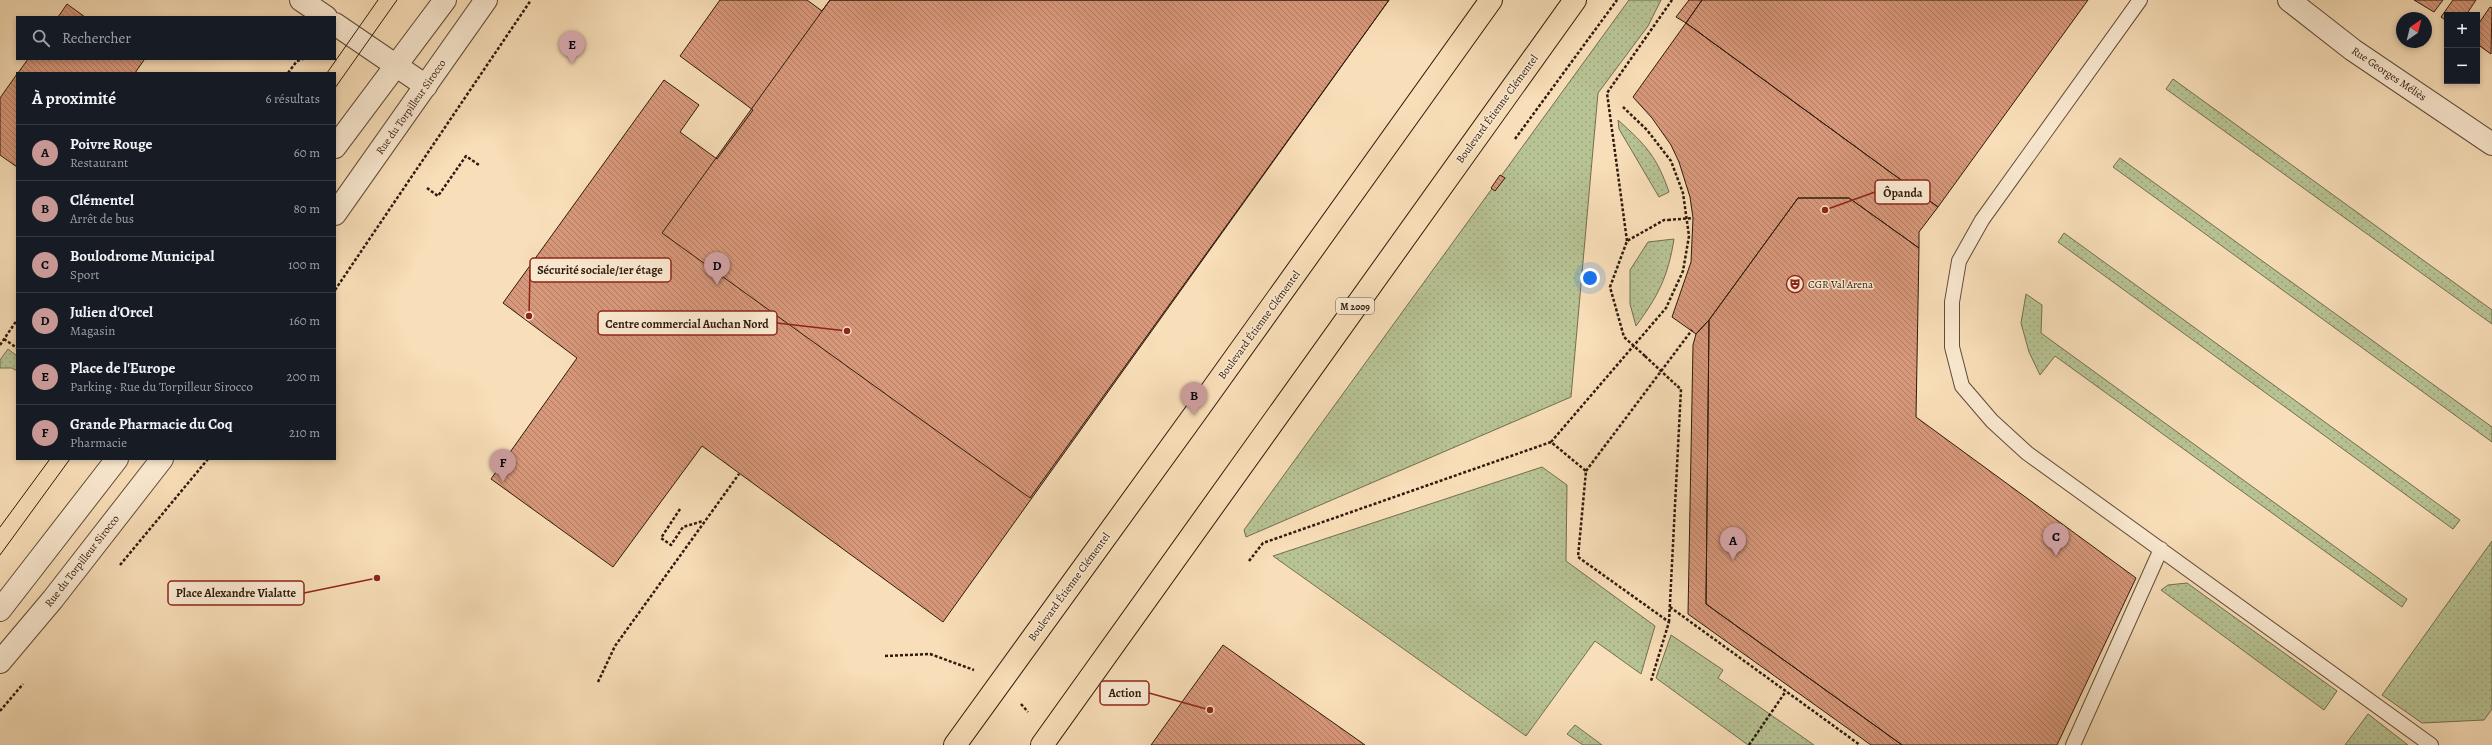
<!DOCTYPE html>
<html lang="fr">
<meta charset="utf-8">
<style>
:root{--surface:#171b24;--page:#242831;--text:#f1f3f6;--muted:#9ea1a6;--line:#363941;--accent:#c59692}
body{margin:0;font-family:Alegreya,serif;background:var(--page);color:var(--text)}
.controls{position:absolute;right:12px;top:12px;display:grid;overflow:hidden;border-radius:0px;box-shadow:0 2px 6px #0003}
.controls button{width:36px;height:36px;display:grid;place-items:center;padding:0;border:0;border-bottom:1px solid var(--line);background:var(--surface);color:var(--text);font:20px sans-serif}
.compass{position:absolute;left:2396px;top:12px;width:36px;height:36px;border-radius:50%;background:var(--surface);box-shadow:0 2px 6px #0003;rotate:35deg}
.you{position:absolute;left:1590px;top:278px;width:14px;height:14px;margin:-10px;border:3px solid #fff;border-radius:50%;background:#1a73e8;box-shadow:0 0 0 6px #1a73e833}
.badge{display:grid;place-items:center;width:26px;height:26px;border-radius:50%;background:var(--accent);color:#111;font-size:13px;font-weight:700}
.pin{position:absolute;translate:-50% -33px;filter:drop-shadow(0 1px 2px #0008)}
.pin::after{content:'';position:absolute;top:21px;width:14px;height:12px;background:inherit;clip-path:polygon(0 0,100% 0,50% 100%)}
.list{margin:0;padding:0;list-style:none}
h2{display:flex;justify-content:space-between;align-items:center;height:52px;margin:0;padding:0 16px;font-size:17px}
h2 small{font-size:13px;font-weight:400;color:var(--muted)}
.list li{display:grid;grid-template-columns:26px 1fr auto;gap:12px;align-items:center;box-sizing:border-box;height:56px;padding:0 16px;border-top:1px solid var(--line)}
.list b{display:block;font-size:15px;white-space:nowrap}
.list p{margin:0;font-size:13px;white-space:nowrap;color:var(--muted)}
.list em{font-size:13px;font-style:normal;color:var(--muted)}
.icon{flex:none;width:22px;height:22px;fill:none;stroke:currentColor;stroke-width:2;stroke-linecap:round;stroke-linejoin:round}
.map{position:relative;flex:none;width:2492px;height:745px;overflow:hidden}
.search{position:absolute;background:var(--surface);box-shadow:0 2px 6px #0003;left:16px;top:16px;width:320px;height:44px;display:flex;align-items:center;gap:10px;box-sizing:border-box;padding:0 14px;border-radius:0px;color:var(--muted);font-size:15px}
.panel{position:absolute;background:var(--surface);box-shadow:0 2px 6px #0003;left:16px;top:72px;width:320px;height:388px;border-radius:0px}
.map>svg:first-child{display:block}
.grass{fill:url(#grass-dots);stroke:#736e50}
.building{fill:url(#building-back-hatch);stroke:#2e1a0d}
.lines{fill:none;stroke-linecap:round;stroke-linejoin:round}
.service-casing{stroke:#614b38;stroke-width:16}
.minor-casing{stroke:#614b38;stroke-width:24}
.tertiary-casing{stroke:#614b38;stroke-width:24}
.primary-casing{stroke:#2e1a0d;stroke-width:24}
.path{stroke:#2e1a0d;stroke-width:2.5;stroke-dasharray:3 2;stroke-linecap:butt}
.service{stroke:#fbead2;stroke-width:14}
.minor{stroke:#fbead2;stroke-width:22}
.tertiary{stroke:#fbead2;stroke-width:22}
.primary{stroke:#f9dfb9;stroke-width:22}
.tram{stroke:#2e1a0d;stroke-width:1}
.path-bridge{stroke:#2e1a0d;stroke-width:2.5;stroke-dasharray:3 2;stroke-linecap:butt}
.labels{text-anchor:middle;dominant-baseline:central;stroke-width:3;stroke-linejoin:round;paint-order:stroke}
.shield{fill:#fbead2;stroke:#6c5848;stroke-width:1}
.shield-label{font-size:10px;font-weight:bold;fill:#2e1a0d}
.street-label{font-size:11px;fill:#2e1a0d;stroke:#fbead2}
.poi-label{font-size:11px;fill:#2e1a0d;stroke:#fbead2;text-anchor:start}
.leader{fill:none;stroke:#8f2418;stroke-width:1.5}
.callout-dot{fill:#8f2418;stroke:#fbead2;stroke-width:1.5}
.callout{fill:#fbead2;stroke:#8f2418;stroke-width:1.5}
.callout-label{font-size:12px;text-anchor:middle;font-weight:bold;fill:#2e1a0d}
</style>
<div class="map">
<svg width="2492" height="745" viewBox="0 0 2492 745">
<defs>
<pattern id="grass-dots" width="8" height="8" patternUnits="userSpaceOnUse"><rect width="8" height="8" fill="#b8c394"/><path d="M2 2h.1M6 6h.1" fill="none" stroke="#9ea77e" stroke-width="1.8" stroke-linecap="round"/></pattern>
<pattern id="building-back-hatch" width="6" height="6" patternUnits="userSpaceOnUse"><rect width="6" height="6" fill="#d8987b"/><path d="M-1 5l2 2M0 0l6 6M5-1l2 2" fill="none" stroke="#b07b63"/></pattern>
</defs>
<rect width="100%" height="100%" fill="#f9dfb9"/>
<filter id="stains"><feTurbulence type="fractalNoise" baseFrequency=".005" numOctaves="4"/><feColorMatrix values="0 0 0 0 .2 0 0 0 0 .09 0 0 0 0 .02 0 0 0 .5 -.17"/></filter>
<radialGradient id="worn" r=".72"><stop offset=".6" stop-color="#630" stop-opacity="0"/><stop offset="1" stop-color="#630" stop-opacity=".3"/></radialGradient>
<!-- grass -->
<path class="grass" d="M1629 0H1661L1648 26 1598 93 1571 397 1246 537 1244 530Z
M2173 79 2492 310V324L2166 89Z
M1618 120C1646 145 1657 157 1669 192L1659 197 1619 129Z
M2120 158 2492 427V442L2113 167Z
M2064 233 2460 520 2453 529 2058 242Z
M1674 239C1668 277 1658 296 1636 326L1630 304V270L1648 242Z
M2026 294 2042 305 2041 333 2407 599 2402 607 2055 356 2040 375 2029 352 2021 323Z
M8 349 17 356V371L12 368H0V360Z
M1542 467 1567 485 1566 561 1655 626 1641 674 1595 641 1526 736 1273 556Z
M2492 541V709L2484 720 2422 723 2382 695Z
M2187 583 2337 691 2324 710 2161 590 2168 585Z
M1671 635 1723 670 1718 678 1814 745H1748L1656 678Z
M2368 714 2408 745H2345Z
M1575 725 1602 745H1583L1567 734Z"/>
<!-- building -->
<path class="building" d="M720 0H807L822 11 830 0H1389L943 622 702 446 613 567 491 479 577 358 503 303 664 80 699 105 680 132 717 159 753 110 680 56Z
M830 0H1389L1030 498 662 233Z
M1689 0H1702L1686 23 1676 17Z
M1702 0H2088L1938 207 1686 23Z
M2414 0H2443L2434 12Z
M2453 0H2476L2466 15H2447V21L2441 17Z
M67 4 85 17H58Z
M2490 7 2492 8 2491 54 2477 44V26Z
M1686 23 1938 207 1919 232V248L1849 198H1798L1709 320 1696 334 1672 317 1691 262 1693 218 1690 197 1679 162 1671 145 1652 118 1633 97Z
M28 59H143L144 60 135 73H18Z
M17 74V167L0 155V98Z
M1500 175 1505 178 1495 191 1491 188Z
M1798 198H1849L1919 248 1916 417 2136 578 2057 745H1902L1706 604 1709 320Z
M1709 320 1706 604 1902 745H1871L1688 614 1693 345 1696 334Z
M1223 645 1365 745H1151Z"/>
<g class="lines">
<!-- service casing -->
<g class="service-casing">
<path id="service" d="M2140 0 1982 220 1959 261 1952 302V347L1962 386 1992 421 2027 453 2431 745
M2073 745 2161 549"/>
</g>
<!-- minor casing -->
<g class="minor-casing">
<path id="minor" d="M301 0 326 17
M2289 0 2353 50 2492 144
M335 24 426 86"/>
</g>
<!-- tertiary casing -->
<g class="tertiary-casing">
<path id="tertiary" d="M335 147 445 0
M335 214 486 0
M0 610 117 459
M0 662 53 599 162 459"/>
</g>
<!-- primary casing -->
<g class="primary-casing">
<path id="primary" d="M955 745 1194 415 1491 0
M1042 745 1575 0"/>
</g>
<!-- path -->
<path class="path" d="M288 73 297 61 303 59
M1515 139 1617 0
M427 188 438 196 466 156 479 165
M1627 241 1607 93 1672 0
M335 290 531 0
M4 339 17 348
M0 345 17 320
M1645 356 1624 337 1610 287 1627 241 1664 220H1668
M1551 442 1666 308 1683 271 1689 236 1683 193 1671 161 1647 130 1623 107
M1586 471 1692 330
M680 509 661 538 671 545 683 527 703 521
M1249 561 1263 543 1551 442 1586 471 1578 557 1669 622 1651 681
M120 565 208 459
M1670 607 1860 745
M1669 622 1681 389 1676 385
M885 656 930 654 974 670
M598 682 615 646 739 474
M1021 704 1028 712
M0 711 23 684
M1749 745 1786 691"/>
<!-- service -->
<use href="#service" class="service"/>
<!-- minor -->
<use href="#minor" class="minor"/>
<!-- tertiary -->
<use href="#tertiary" class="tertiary"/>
<!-- primary -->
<use href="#primary" class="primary"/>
<!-- tram -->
<path class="tram" d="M327 73 378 0
M335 88 397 0
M0 527 50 459
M0 555 70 459"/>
<!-- path-bridge -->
<path class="path-bridge" d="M1668 220 1693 218
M1645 356 1676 385"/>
</g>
<!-- icons -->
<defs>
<g id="theatre-ring" transform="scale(0.9)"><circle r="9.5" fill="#fbead2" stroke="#8f2418" stroke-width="1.5"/><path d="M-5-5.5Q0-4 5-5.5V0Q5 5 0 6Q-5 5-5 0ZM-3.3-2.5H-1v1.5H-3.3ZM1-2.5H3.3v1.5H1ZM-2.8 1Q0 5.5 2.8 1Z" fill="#8f2418"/></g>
</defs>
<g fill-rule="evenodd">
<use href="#theatre-ring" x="1795" y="284"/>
</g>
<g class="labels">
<!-- shield labels -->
<rect class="shield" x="1336" y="298" width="38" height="16" rx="3"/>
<g class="shield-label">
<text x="1355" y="306">M 2009</text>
</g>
<!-- street labels -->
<g class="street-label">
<text transform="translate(2389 74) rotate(34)">Rue Georges Méliès</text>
<text transform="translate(411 107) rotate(-55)">Rue du Torpilleur Sirocco</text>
<text transform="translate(1497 109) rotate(-54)">Boulevard Étienne Clémentel</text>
<text transform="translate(1259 325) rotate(-54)">Boulevard Étienne Clémentel</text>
<text transform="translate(82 561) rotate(-52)">Rue du Torpilleur Sirocco</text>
<text transform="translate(1069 587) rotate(-54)">Boulevard Étienne Clémentel</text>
</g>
<!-- poi labels -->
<g class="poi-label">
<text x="1808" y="284">CGR Val Arena</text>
</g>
</g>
<!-- callouts -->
<path class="leader" d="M1825 210L1875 192M529 316L530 270M847 331L777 323M377 578L304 593M1210 710L1149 693"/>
<g class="callout-dot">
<circle cx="1825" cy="210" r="4"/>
<circle cx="529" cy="316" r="4"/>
<circle cx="847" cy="331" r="4"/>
<circle cx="377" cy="578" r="4"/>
<circle cx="1210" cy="710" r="4"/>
</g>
<g class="callout">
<rect x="1875" y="180" width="55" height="24" rx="4"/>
<rect x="530" y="258" width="141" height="24" rx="4"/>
<rect x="598" y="311" width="179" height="24" rx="4"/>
<rect x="168" y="581" width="136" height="24" rx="4"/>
<rect x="1100" y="681" width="49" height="24" rx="4"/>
</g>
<g class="callout-label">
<text x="1903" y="197">Ôpanda</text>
<text x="600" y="274">Sécurité sociale/1er étage</text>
<text x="687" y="328">Centre commercial Auchan Nord</text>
<text x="236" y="597">Place Alexandre Vialatte</text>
<text x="1125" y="697">Action</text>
</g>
<rect width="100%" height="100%" filter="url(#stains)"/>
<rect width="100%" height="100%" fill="url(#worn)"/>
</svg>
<div class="controls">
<button>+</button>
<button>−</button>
</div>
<svg class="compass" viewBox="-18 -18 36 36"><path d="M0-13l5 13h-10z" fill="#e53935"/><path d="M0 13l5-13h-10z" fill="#9ea1a6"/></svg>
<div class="you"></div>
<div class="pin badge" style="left:1733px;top:560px">A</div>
<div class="pin badge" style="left:1194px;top:415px">B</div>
<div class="pin badge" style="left:2056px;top:556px">C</div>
<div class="pin badge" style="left:717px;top:285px">D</div>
<div class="pin badge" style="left:572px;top:64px">E</div>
<div class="pin badge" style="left:503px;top:482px">F</div>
<div class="search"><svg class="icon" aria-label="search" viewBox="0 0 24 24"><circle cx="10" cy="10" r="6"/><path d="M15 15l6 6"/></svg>Rechercher</div>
<section class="panel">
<h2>À proximité<small>6 résultats</small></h2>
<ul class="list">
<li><span class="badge">A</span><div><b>Poivre Rouge</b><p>Restaurant</p></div><em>60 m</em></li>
<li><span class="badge">B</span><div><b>Clémentel</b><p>Arrêt de bus</p></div><em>80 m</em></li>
<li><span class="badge">C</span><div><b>Boulodrome Municipal</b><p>Sport</p></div><em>100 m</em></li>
<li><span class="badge">D</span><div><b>Julien d'Orcel</b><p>Magasin</p></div><em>160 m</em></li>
<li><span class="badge">E</span><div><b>Place de l'Europe</b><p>Parking · Rue du Torpilleur Sirocco</p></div><em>200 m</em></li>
<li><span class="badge">F</span><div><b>Grande Pharmacie du Coq</b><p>Pharmacie</p></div><em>210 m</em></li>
</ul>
</section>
</div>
